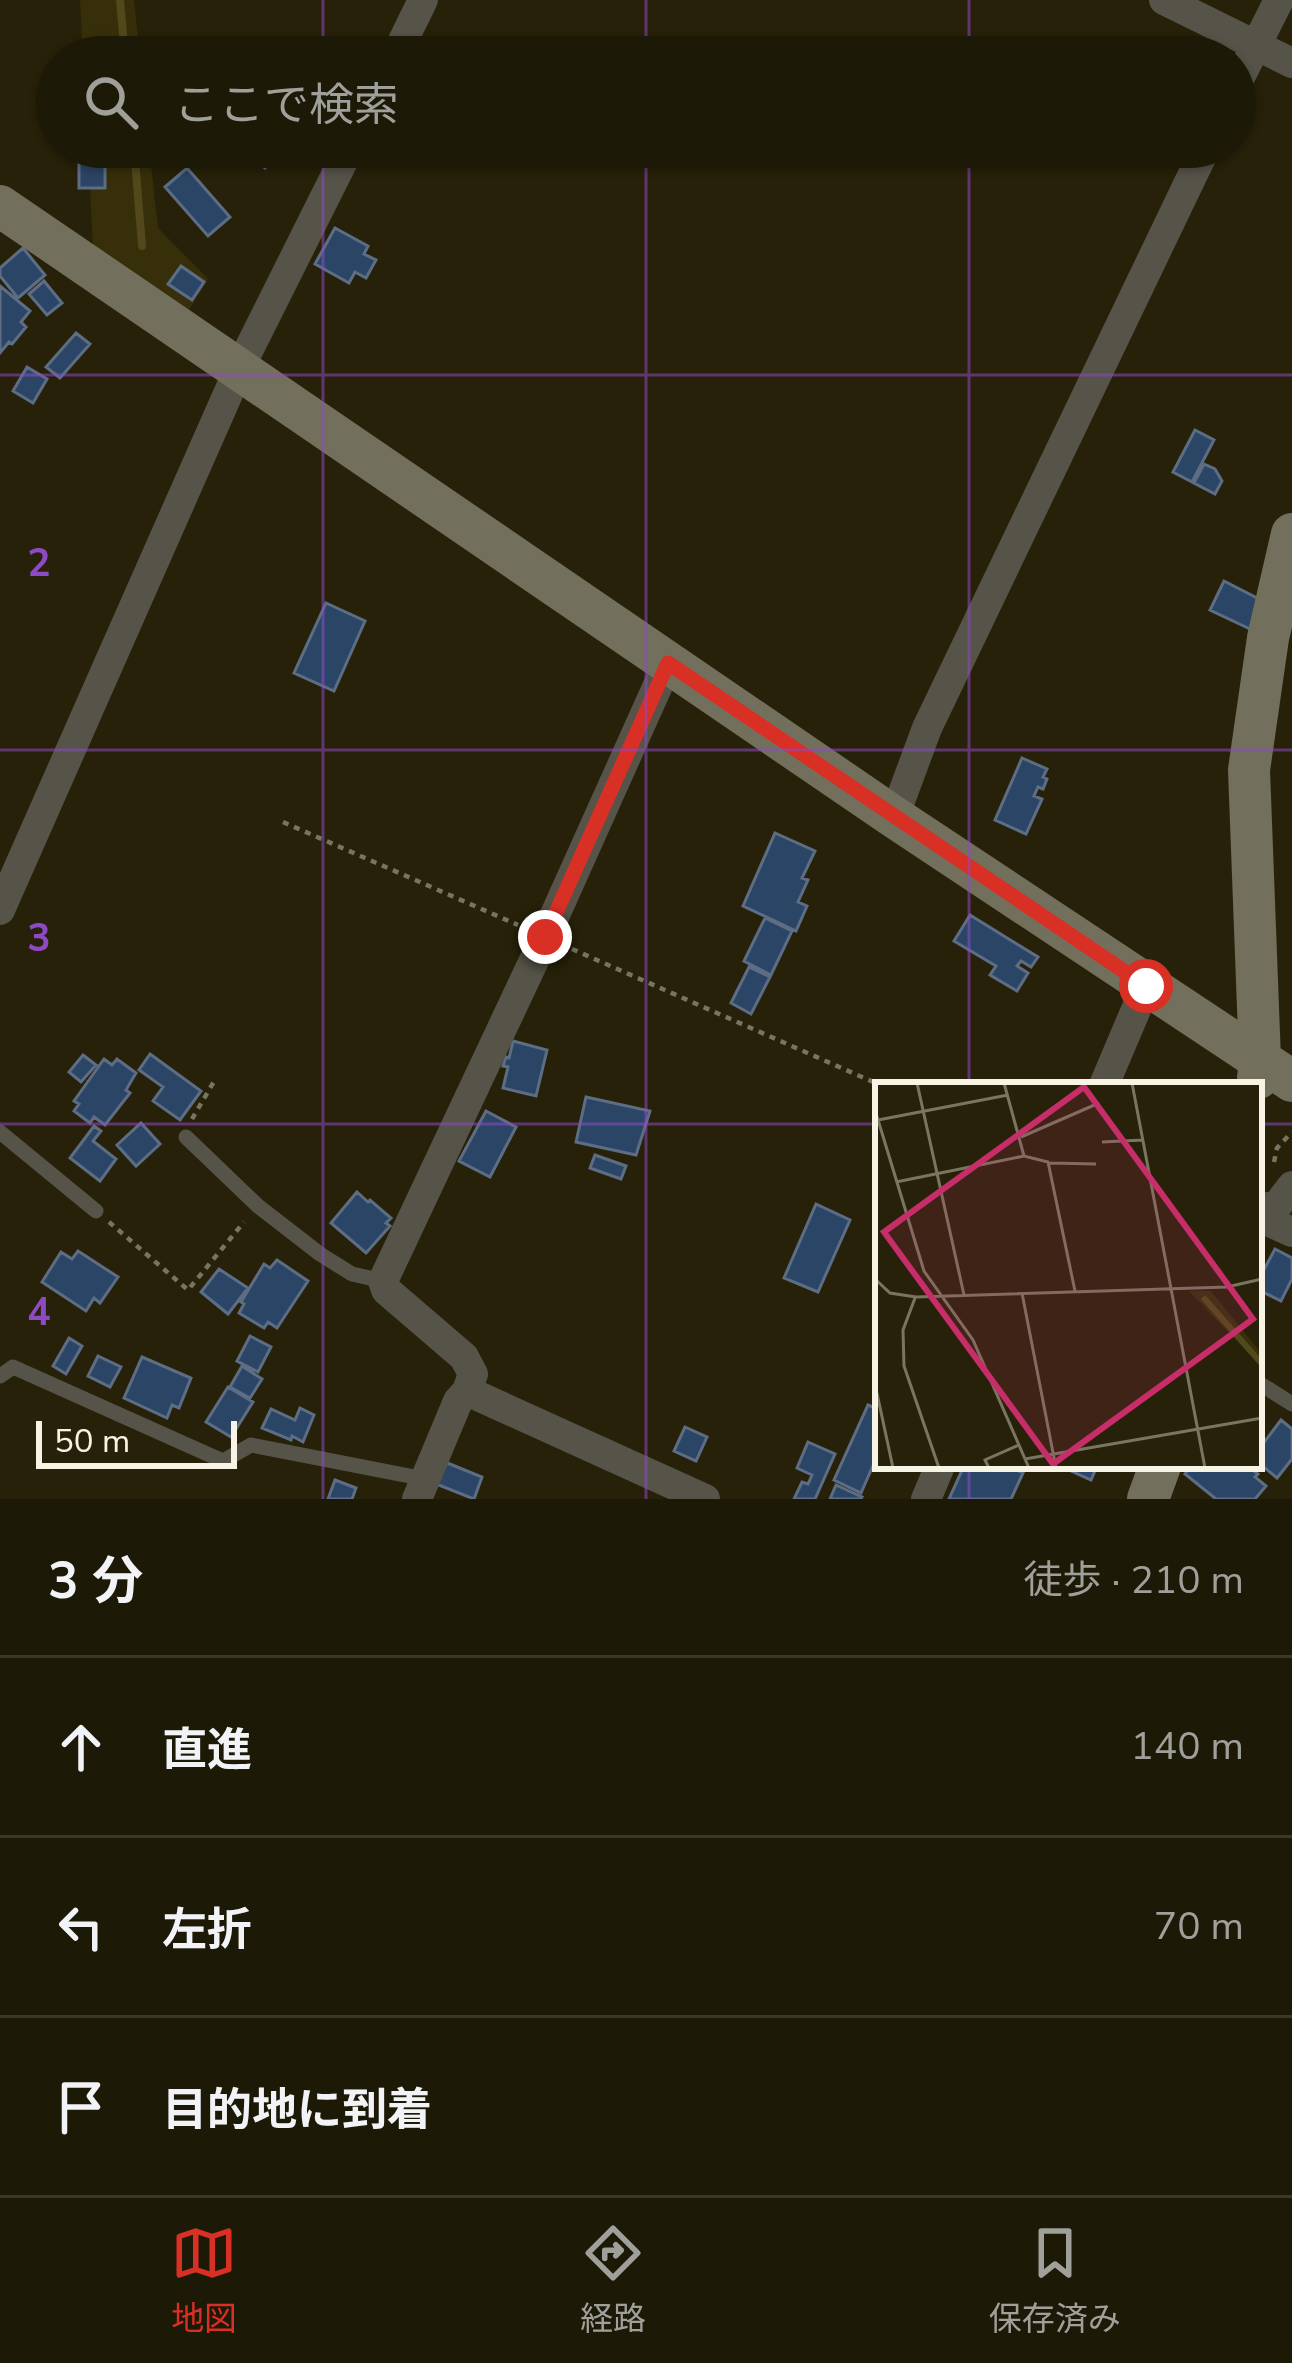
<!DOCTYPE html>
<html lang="ja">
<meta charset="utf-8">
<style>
:root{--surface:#1d1907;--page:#252211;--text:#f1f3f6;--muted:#a0a09b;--line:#3b3828;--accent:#d93025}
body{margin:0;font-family:"Nunito Sans","Noto Sans JP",sans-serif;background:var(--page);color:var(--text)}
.scale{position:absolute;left:36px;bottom:30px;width:201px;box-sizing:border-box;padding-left:12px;border:6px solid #f7f4e5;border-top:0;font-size:33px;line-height:42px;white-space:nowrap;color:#f7f4e5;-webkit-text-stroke:9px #272109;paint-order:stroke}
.stop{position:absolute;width:36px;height:36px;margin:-27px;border:9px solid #d93025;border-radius:50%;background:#fff}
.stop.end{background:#d93025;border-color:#fff;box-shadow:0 3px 12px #0008}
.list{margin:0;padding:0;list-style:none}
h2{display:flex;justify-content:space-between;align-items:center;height:156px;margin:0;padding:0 48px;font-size:51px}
h2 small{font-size:39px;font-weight:400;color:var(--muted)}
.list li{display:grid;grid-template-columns:78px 1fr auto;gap:36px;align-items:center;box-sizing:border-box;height:180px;padding:0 48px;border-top:3px solid var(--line)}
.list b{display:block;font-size:45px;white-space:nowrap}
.list em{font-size:39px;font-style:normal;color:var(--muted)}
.icon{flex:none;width:66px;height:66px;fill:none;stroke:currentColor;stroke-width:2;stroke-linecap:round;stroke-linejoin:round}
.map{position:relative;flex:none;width:1292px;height:1499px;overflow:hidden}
.search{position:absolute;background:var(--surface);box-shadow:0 3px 9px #0004;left:36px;right:36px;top:36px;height:132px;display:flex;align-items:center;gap:30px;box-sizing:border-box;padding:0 42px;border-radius:66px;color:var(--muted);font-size:45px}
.sheet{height:696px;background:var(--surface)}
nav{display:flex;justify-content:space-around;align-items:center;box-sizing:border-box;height:168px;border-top:3px solid var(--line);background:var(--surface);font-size:33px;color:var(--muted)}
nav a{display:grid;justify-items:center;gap:6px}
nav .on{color:var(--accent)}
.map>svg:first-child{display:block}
.green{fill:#372f0a}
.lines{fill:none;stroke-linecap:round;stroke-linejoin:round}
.stream{stroke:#52481b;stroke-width:8}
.building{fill:#2b4566;stroke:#5d6d83;stroke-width:3}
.path{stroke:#79745f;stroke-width:4.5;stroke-dasharray:6 6;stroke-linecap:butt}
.lane{stroke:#565348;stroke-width:15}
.street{stroke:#565348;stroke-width:30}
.secondary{stroke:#736f5d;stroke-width:42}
.route{stroke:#d93025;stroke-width:15}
.grid{fill:none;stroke:#8e4ac5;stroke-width:3;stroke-opacity:0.55}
.inset-river{fill:none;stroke:#52481b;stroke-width:6}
.inset-road{fill:none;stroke:#7a7561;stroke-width:3}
.view{fill:#c72e69;fill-opacity:0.15;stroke:#c72e69;stroke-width:6}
.inset-edge{fill:none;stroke:#f7f4e5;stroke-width:6}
.grid-label{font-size:39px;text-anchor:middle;font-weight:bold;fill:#8e4ac5;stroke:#272109;stroke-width:12;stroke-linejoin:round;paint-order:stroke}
</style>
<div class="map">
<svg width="1292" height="1499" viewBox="0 0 1292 1499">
<rect width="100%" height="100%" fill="#272109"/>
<!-- green -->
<path class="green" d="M80 0H134L140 57H83Z
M88 147H149L158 228 208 279 186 315 93 247Z"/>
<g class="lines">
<!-- stream -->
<path class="stream" d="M120 0 125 57
M134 147 142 246"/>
</g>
<!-- building -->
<path class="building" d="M79 147H105V188H79Z
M188 147H224L212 161 197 149 191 157 184 151Z
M243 147H280L265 168 248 156 244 161 236 156Z
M187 168 230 217 208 236 165 187Z
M335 228 368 246 364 254 376 260 366 278 355 272 349 283 315 264Z
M23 248 45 275 18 298 0 276V268Z
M181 266 204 282 192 300 168 284Z
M44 281 62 303 47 315 29 294Z
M0 286 30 311 21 322 26 327 12 344 9 342 0 353Z
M76 333 90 344 60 378 46 367Z
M27 367 47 379 33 403 13 391Z
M1195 430 1214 440 1192 482 1173 472Z
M1204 464 1215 469 1222 481 1215 494 1194 483Z
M1224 581 1259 599 1250 629 1210 610Z
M326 603 365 621 334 691 294 673Z
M1022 758 1047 769 1043 777 1047 779 1043 789 1038 787 1034 796 1042 799 1026 834 995 820Z
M775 833 815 851 802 878 808 880 798 902 807 906 796 931 743 906Z
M970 915 1038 957 1031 967 1021 961 1017 966 1028 973 1017 991 990 975 996 966 954 941Z
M765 918 792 931 771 975 744 961Z
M749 967 770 977 751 1014 731 1003Z
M513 1041 547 1050 536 1096 503 1088 508 1067 503 1066 506 1057 509 1058Z
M150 1054 201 1091 180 1120 153 1101 163 1087 139 1070Z
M83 1055 96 1065 81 1082 69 1072Z
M104 1059 112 1065 117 1059 136 1073 126 1090 130 1093 105 1125 94 1117 90 1123 74 1111 79 1104 74 1101Z
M586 1097 650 1111 636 1155 576 1142Z
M486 1111 516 1127 490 1177 459 1161Z
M141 1123 160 1144 136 1166 117 1145Z
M94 1126 101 1131 93 1141 116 1159 100 1181 70 1158Z
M595 1155 626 1166 621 1179 590 1168Z
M357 1192 368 1202 370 1200 391 1218 386 1223 390 1226 366 1253 331 1223Z
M816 1204 850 1220 818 1292 784 1278Z
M1275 1249 1292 1258V1279L1281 1301 1259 1290V1279Z
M78 1251 118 1277 100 1303 94 1298 86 1311 42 1282 61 1252 72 1259Z
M277 1260 308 1281 277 1328 268 1322 264 1328 239 1313 244 1304 241 1302 264 1264 270 1268Z
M219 1269 248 1288 228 1314 201 1292Z
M250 1336 271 1347 258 1372 237 1361Z
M69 1338 82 1346 66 1374 53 1366Z
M98 1356 121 1367 110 1387 88 1376Z
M142 1357 191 1378 179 1408 172 1405 167 1418 124 1398Z
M242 1366 262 1379 250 1398 230 1387Z
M228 1387 253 1402 231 1437 206 1422Z
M868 1405 878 1409V1454L861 1493 834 1480Z
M300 1408 314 1415 303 1442 292 1436 291 1440 262 1428 271 1409 295 1420Z
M1281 1420 1292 1429V1459L1277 1478 1259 1463V1449Z
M685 1427 707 1437 696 1461 674 1451Z
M808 1442 835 1454 815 1499H794L802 1482 808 1484 812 1475 797 1468Z
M445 1462 482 1477 474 1499 436 1484Z
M964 1466H1007L1023 1473 1011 1499H949Z
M1060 1466H1097L1091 1480Z
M1191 1466H1248L1258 1474 1255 1477 1266 1486 1255 1499H1216L1185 1474Z
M335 1480 356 1488 352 1499H328Z
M836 1485 862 1497 861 1499H830Z"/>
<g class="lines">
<!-- path -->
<path class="path" d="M283 822 518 925
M572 949 880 1085
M192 1119 216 1078
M1274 1162 1277 1148 1292 1132
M109 1222 188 1290 244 1222"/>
<!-- lane -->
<path class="lane" d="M0 1132 96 1211
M186 1137 258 1206 320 1254 352 1274 383 1281
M0 1376 13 1367 223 1461 251 1445 425 1479
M1259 1383 1292 1404"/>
<!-- street -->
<path class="street" d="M1164 0 1292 63
M395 57 423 0
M1235 87 1279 0
M668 663 545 937 383 1281 386 1290 464 1357 473 1374 467 1391 705 1499
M894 817 927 728 1206 147
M0 910 239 369 350 147
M1104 1085 1146 986
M1268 1207H1276L1292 1186
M1259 1217 1292 1232
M417 1499 458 1401 467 1391
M926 1499 940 1466"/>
<!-- secondary -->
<path class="secondary" d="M0 206 894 817 1292 1081
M1258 1078 1260 1060 1249 770 1268 638 1292 534
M1148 1499 1160 1466"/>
</g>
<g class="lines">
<!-- route -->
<path class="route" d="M545 937 668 663 1146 986"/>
</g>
<!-- grid -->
<path class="grid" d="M323 0V57M646 0V57M969 0V57M323 147V1499M646 147V1499M969 147V1085M0 375H1292M0 750H1292M0 1124H878M1259 1124H1292M969 1466V1499"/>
<!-- overview -->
<g transform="translate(875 1082)">
<rect width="387" height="387" fill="#272109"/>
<path d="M314 209H336L387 272V285Z" fill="#372f0a"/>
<path class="inset-river" d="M328 215 387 282"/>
<path class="inset-road" d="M42 1 89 213M129 1 149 74M257 1 330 386M0 28 49 189 98 258 154 386M3 38 133 13M146 55 224 21M227 60 268 58M174 81 221 82M21 100 149 74 173 80 200 209M0 197 15 211 41 215 352 205 387 197M147 211 181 386M40 216 28 248 29 284 64 386M0 302 18 386M150 377 387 336M114 386 110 378 144 363"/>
<path class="view" d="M209 5 378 237 178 382 9 150Z"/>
<rect width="387" height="387" class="inset-edge"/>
</g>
<g class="grid-label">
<text x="39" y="576">2</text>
<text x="39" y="951">3</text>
<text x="39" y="1325">4</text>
</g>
</svg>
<div class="scale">50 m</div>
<div class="stop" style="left:1146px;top:986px"></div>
<div class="stop end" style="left:545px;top:937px"></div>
<div class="search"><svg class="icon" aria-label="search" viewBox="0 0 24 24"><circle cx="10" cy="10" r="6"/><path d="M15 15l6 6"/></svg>ここで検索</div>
</div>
<section class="sheet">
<h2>3 分<small>徒歩 · 210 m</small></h2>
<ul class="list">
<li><svg class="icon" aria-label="ahead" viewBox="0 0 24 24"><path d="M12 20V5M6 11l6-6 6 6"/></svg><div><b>直進</b></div><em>140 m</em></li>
<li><svg class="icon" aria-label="left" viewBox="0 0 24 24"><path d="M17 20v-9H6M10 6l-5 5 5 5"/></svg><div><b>左折</b></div><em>70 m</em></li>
<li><svg class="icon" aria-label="arrive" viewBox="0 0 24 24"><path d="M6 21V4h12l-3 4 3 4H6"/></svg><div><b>目的地に到着</b></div></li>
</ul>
</section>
<nav>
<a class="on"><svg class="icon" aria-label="map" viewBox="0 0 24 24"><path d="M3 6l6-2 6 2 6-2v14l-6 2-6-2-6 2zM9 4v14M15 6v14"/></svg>地図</a>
<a><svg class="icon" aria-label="directions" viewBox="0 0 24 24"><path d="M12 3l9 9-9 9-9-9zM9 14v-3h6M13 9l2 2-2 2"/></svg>経路</a>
<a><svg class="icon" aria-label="saved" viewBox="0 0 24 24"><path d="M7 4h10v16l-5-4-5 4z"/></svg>保存済み</a>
</nav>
